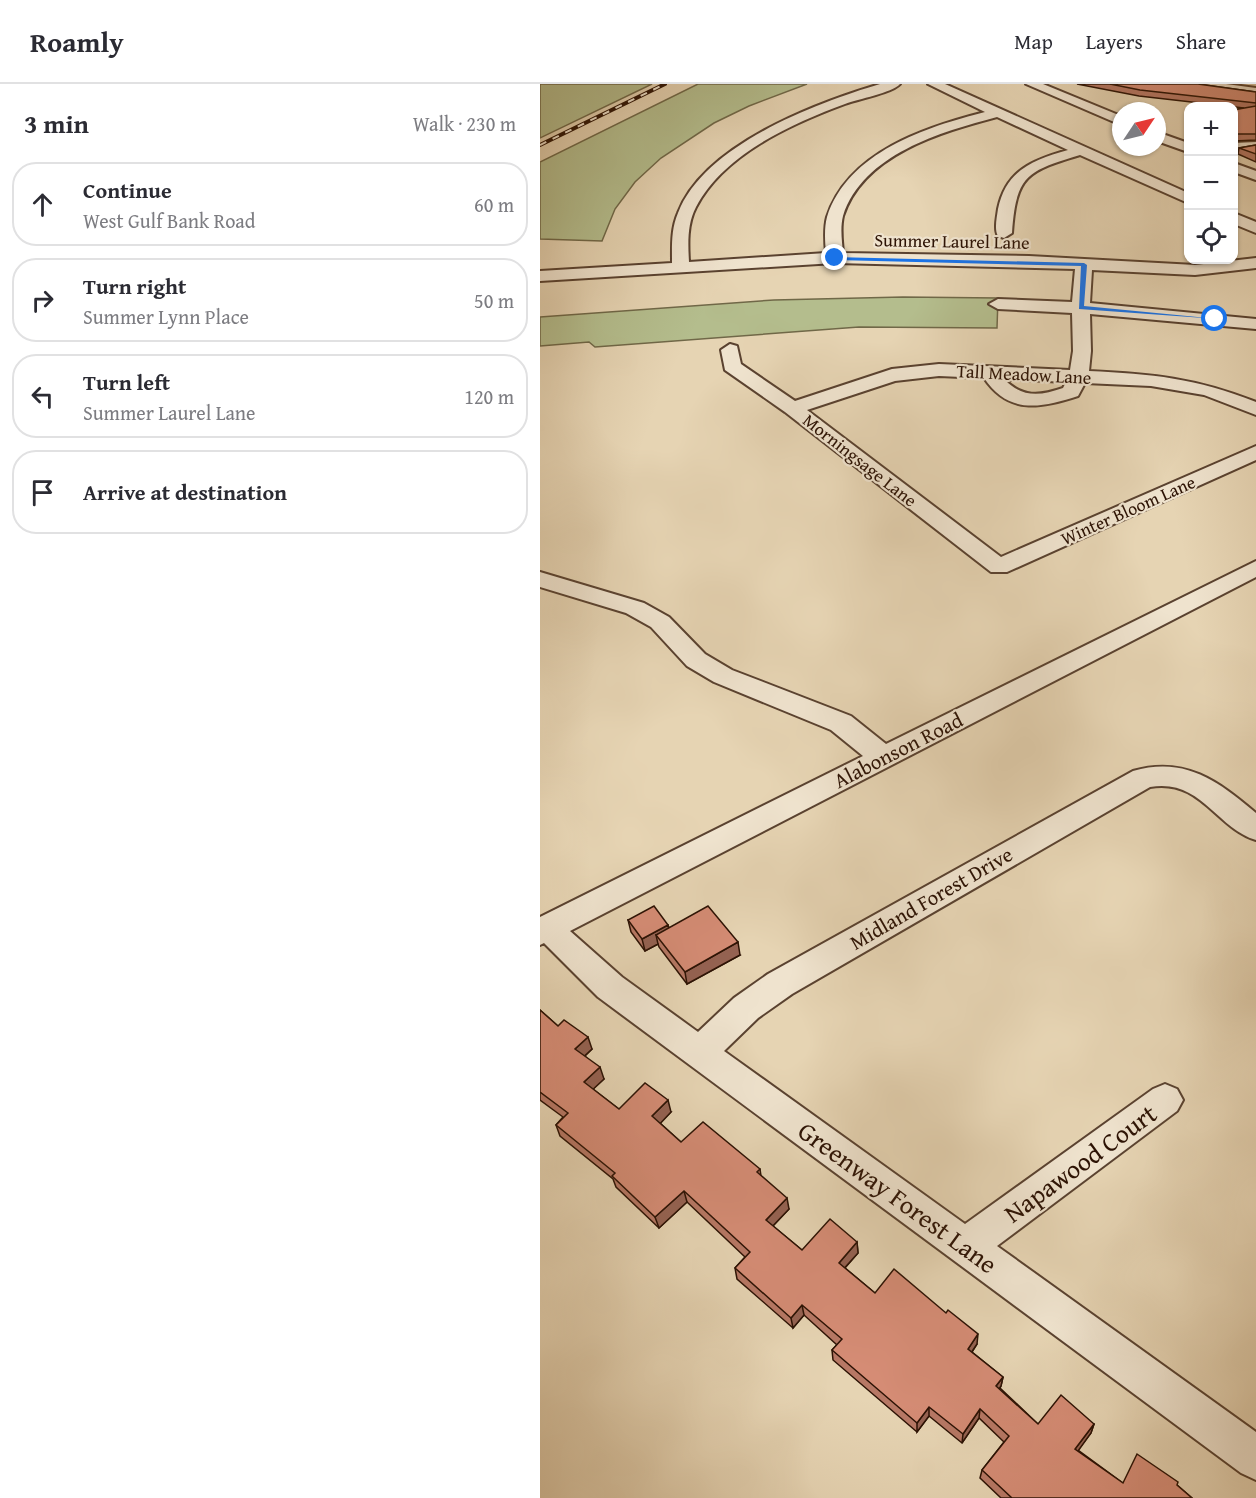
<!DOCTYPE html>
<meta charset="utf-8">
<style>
:root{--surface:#fff;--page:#f7f7f7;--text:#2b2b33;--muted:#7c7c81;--line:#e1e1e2}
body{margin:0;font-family:"Gentium Book Plus",serif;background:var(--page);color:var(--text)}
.controls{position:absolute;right:18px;top:18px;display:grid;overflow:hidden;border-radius:12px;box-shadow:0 2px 4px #0004}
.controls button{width:54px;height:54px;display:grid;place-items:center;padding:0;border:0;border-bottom:2px solid var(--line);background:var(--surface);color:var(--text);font:30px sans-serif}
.compass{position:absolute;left:572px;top:18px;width:54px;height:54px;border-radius:50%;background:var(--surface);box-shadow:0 2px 4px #0004;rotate:55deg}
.stop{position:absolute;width:18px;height:18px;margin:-14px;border:4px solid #1a73e8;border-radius:50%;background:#fff}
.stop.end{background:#1a73e8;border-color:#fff;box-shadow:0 2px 6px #0008}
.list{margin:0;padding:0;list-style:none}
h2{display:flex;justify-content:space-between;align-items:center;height:78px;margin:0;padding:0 24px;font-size:26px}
h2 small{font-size:20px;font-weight:400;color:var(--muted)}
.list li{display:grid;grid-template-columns:39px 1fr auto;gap:18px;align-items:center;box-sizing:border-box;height:84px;margin:0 12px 12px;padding:0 12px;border:2px solid var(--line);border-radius:24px}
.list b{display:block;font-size:22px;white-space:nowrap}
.list p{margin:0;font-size:20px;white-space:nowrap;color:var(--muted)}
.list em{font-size:20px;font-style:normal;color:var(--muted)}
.icon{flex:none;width:33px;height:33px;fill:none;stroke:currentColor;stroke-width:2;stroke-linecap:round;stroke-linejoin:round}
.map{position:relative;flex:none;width:716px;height:1414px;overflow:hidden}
header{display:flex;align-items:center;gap:36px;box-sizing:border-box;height:84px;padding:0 30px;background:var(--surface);border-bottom:2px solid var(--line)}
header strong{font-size:28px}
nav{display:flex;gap:33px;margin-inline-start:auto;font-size:21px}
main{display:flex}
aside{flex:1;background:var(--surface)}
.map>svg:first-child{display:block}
.green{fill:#b4bd8d;stroke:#706848;stroke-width:1.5}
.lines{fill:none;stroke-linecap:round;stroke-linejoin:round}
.minor-casing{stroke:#5a4230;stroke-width:4}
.minor{fill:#efe3ce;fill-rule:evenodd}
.rail-casing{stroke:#2c1204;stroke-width:4}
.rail{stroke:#efe3ce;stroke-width:2;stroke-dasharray:7;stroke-linecap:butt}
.wall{fill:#b77865;stroke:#2c1204;stroke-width:1.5}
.shaded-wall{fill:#956252;stroke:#2c1204;stroke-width:1.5}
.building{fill:#d58c75;stroke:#2c1204;stroke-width:1.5}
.route{fill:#1a73e8}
.labels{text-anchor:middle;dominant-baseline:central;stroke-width:4.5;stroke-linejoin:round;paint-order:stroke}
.far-street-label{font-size:18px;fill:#2c1204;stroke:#efe3ce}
.street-label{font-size:21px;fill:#2c1204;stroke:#efe3ce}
.near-street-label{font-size:26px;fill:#2c1204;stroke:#efe3ce}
</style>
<header>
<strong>Roamly</strong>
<nav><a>Map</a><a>Layers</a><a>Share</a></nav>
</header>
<main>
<aside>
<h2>3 min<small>Walk · 230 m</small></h2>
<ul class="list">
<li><svg class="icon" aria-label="ahead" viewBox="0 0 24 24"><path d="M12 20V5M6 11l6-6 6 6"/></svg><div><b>Continue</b><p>West Gulf Bank Road</p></div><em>60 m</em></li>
<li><svg class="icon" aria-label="right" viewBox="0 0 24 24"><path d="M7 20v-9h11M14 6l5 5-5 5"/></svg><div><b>Turn right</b><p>Summer Lynn Place</p></div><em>50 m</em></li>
<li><svg class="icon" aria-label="left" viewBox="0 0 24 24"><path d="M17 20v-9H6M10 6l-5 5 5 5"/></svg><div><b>Turn left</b><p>Summer Laurel Lane</p></div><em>120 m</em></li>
<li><svg class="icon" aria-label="arrive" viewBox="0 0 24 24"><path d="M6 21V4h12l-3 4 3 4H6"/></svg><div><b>Arrive at destination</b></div></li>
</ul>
</aside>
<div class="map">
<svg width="716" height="1414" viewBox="0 0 716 1414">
<rect width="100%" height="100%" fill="#e6d4b3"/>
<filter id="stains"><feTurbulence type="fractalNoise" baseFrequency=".00333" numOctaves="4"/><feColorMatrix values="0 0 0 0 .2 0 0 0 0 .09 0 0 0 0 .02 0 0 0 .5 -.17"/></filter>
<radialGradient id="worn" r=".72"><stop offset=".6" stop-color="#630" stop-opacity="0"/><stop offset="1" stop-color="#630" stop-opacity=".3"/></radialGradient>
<!-- green -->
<path class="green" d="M0 0H112L0 54Z
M158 0H267L209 22 174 39 121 74 95 98 75 125 62 157 0 155V78Z
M363 213 458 214 457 244 319 243 55 263 49 258 0 262V233L234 216Z"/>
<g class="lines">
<!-- minor casing -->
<g class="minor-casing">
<path id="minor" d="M340 0H360C352 9 318 15 305 20 251 40 184 70 156 123 147 140 148 160 149 178L286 169C285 158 284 144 287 133 308 68 386 43 445 28L388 0H405L648 109V119L540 71C487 87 476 91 472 149L464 154 458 152C454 145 457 133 458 125 466 86 493 76 528 66L457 33C401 48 323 70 303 132 300 144 302 157 303 169L489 172 655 181 716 174V184L655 191 552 186 550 219 716 235V245L550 230 551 267 549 287C612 290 656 294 716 318V331L664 311 611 302 545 299 538 312C501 324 469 331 444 294L399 292 355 297 267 326 461 473 716 362V376L467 488H451L245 328 185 286 181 266 190 260 197 262 201 280 255 317 352 285 399 280 530 286 533 267 532 229 458 225 449 220 458 215 532 218 535 185 295 179 0 197V187L132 179C132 162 131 145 138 129 164 61 276 19 340 0ZM464 295 526 298 523 304C500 312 482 314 464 295Z
M486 0H503L581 32V41Z
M651 0H686L716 4V12L657 4Z
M617 48 648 59V68L617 57Z
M716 58V66L694 67V59Z
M694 79 716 87V96L694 88Z
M694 129 716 138V149L694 140Z
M716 477V493L30 847 82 893 158 948 194 914 228 890 593 687C645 672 678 697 716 729V756C676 744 661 694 610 703L252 910 218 934 184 967 425 1140 613 1005 625 1000 637 1005 643 1016 637 1027 457 1162 716 1348V1396L701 1389 58 913 4 859 0 861V833L323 672 291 646 174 598 147 582 111 543 86 529 0 503V488L104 519 129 533 165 570 192 586 311 632 346 660Z"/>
</g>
<!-- minor -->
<use href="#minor" class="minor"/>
<!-- rail casing -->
<g class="rail-casing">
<path id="rail" d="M0 61 125 0"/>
</g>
<!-- rail -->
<use href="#rail" class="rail"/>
</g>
<!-- wall -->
<path class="wall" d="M537 0H658L716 8V56L694 57 693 26 704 24 599 12Z
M716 61V78L698 70 699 64Z
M88 836 128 841 129 844 200 871 147 900 119 863 118 860 105 867 91 848Z
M0 926 18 942 52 965 45 972 64 995 53 1005 79 1025 131 1028 120 1039 141 1058 220 1085 221 1092 249 1125 233 1142 262 1166 317 1158 318 1169 305 1184 335 1209 437 1260 432 1268 463 1293 461 1302 460 1304 498 1340H554L551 1349 538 1366 583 1399 637 1401 652 1414H461L440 1394 442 1386 464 1358 439 1334 422 1359 389 1332 377 1348 293 1276 292 1266 297 1261 264 1231 253 1244 197 1195 195 1184 205 1173 147 1118 119 1144 76 1103 73 1095 20 1052 16 1041 23 1033 0 1016Z"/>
<!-- shaded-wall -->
<path class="shaded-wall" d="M128 841 131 853 116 851 118 860 105 867 102 855Z
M198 858 200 871 147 900 145 888Z
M48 953 52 965 39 977 35 965Z
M60 983 64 995 48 1010 44 998Z
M128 1016 131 1028 116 1044 112 1032Z
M144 1107 147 1118 119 1144 115 1133Z
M247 1114 249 1125 228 1147 226 1136Z
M317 1158 318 1169 300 1189 299 1179Z
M262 1221 264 1231 253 1244 251 1234Z
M438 1250 437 1260 427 1275 428 1265Z
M463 1293 461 1302 455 1311 456 1302Z
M389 1323V1332L377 1348V1339Z
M440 1325 439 1334 422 1359 423 1350Z
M554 1340 551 1349 533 1374 535 1365Z"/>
<!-- building -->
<path class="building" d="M570 0H658L716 8V19L600 6Z
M716 22V50H695L693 53V26Z
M716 61V70L699 64Z
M114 822 128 841 102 855 88 836Z
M168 822 198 858 145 888 116 851Z
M0 926 18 942 24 936 48 953 35 965 60 983 44 998 79 1025 105 999 128 1016 112 1032 141 1058 163 1038 220 1085 217 1088 247 1114 226 1136 262 1166 290 1135 317 1158 299 1179 335 1209 354 1185 406 1229 408 1226 438 1250 428 1265 463 1293 456 1302 498 1340 521 1311 554 1340 535 1365 583 1399 597 1370 638 1398 637 1401 652 1414H472L442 1386 469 1352 440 1325 423 1350 389 1323 377 1339 292 1266 302 1255 262 1221 251 1234 195 1184 210 1168 144 1107 115 1133 72 1092 75 1089 16 1041 28 1029 0 1008Z"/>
<!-- route -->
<path class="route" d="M293 173 544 179 547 181 544 222 678 235 539 225 541 182 295 176Z"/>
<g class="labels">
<!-- far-street labels -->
<g class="far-street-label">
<text transform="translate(412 157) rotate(1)">Summer Laurel Lane</text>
<text transform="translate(484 290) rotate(3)">Tall Meadow Lane</text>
<text transform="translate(320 376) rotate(38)">Morningsage Lane</text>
<text transform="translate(588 426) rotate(-24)">Winter Bloom Lane</text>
</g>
<!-- street labels -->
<g class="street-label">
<text transform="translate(358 666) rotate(-27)">Alabonson Road</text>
<text transform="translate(391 814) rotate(-30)">Midland Forest Drive</text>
</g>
<!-- near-street labels -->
<g class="near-street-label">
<text transform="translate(540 1079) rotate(-36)">Napawood Court</text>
<text transform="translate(358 1113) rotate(36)">Greenway Forest Lane</text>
</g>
</g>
<rect width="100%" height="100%" filter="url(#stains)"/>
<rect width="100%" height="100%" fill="url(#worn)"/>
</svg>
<div class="controls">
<button>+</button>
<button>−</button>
<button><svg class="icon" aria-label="locate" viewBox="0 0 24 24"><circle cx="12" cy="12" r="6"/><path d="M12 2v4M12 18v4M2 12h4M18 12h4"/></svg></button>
</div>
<svg class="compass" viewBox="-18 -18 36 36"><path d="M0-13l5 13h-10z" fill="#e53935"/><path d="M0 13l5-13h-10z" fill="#7c7c81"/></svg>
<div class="stop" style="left:675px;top:235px"></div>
<div class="stop end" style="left:295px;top:174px"></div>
</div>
</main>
